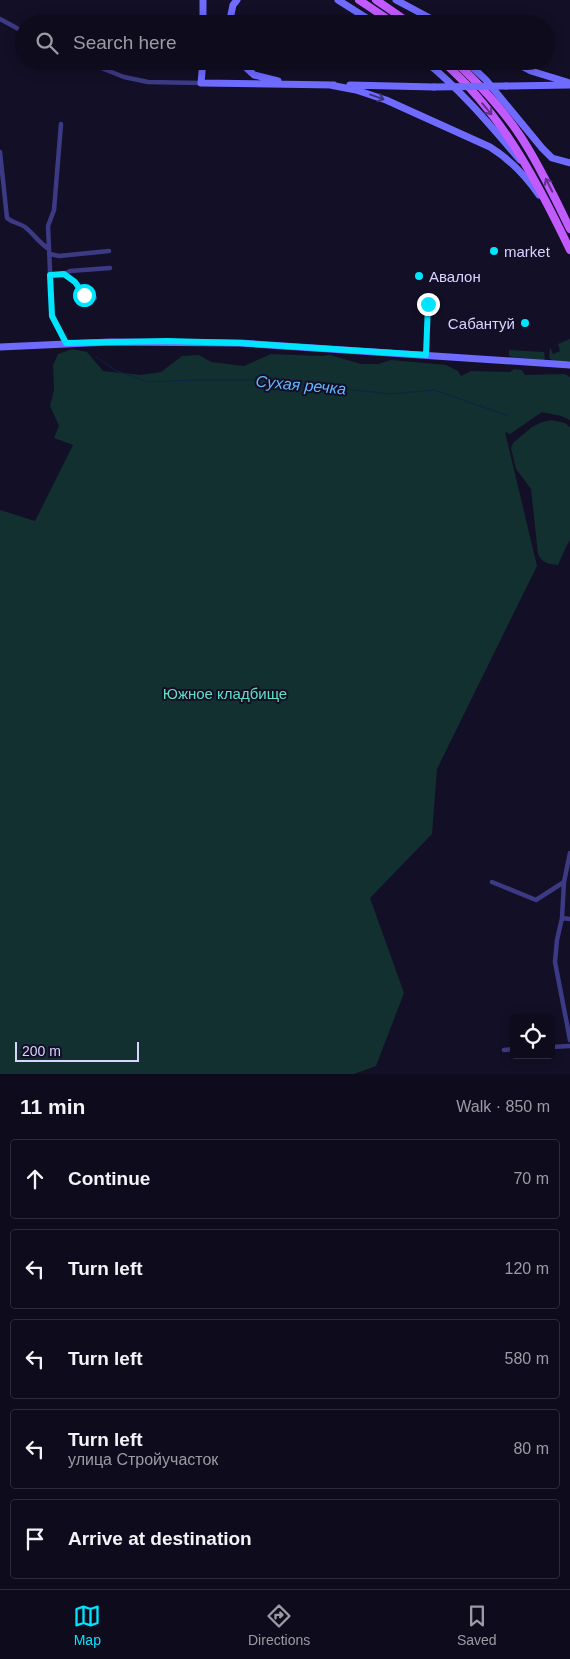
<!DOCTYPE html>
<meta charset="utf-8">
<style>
:root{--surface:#0e0b1c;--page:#171425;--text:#f1f3f6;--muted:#9b9ba3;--line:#2e2b3b;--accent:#00e5ff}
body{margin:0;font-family:Helvetica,sans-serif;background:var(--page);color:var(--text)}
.controls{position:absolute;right:15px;bottom:15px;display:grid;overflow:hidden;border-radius:5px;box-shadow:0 2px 12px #0003}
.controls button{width:45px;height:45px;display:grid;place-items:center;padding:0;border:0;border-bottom:1px solid var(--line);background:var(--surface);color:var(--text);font:25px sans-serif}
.scale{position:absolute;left:15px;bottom:12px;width:124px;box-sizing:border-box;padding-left:5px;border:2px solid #d9d4ff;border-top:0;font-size:14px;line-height:18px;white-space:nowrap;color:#d9d4ff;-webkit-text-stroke:4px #130f26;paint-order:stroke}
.stop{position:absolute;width:15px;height:15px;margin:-11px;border:4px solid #00e5ff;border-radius:50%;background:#fff}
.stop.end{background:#00e5ff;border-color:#fff;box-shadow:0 1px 5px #0008}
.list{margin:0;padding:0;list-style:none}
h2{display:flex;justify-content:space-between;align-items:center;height:65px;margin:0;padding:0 20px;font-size:21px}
h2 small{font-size:16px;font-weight:400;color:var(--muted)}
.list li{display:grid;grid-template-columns:32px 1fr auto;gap:15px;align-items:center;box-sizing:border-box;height:80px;margin:0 10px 10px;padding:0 10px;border:1px solid var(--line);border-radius:5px}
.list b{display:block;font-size:19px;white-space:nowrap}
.list p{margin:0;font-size:16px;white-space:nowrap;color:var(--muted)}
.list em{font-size:16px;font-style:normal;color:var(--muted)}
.icon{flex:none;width:28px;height:28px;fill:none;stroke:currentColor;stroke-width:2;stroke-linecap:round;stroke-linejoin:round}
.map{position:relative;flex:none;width:570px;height:1074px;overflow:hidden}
.search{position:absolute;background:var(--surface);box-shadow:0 2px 12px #0003;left:15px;right:15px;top:15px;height:55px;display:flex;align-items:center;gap:12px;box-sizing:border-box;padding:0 18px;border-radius:28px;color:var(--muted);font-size:19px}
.sheet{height:515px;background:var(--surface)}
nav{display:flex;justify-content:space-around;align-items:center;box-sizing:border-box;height:70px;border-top:1px solid var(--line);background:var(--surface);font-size:14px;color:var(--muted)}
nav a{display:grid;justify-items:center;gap:2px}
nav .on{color:var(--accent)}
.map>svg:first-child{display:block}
.green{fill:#12302f}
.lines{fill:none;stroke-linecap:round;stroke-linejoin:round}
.stream{stroke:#0c2248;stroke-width:1}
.minor{stroke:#3d3a85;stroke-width:4.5}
.secondary{stroke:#6f6bff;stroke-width:7}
.primary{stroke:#c25bff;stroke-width:8}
.secondary-bridge{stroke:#6f6bff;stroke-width:7}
.oneway{stroke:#38347d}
.oneway2{stroke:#623188}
.route{stroke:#00e5ff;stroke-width:6}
.poi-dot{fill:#00e5ff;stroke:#130f26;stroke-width:2}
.labels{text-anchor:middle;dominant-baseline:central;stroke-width:4;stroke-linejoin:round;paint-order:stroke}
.poi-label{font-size:15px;fill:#d9d4ff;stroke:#130f26;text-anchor:start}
.park-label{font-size:15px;fill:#5fe0c0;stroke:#130f26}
.water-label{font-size:16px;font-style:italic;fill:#62b6ff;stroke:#130f26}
</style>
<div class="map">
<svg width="570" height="1074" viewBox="0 0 570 1074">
<rect width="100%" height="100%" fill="#130f26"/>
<!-- green -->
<path class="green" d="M570 339V361H553L549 358 550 347 553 354 560 351 558 344Z
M72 349 87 352 103 371 141 375 161 372 182 356 199 355 211 362 244 366 271 354 322 356 330 355 361 364H378L391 360 446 365 458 371 461 376 471 371 510 372 514 369 522 370 525 375 565 374 570 377V420L561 416 542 412 510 434 505 432 537 566 437 769 432 834 370 898 404 993 376 1066 354 1074H0V510L35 521 73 445 54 438 59 426 50 406 54 390 53 365 58 354Z
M509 350 544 352 545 358 544 360 512 357 509 355Z
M551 420 565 423 570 427V540L566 547 558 565C548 564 542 563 538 554L531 489 516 469 511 448 513 443 532 427 542 422Z"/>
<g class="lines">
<!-- stream -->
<path class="stream" d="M96 357 115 370 147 382 194 380H262L391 394 434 390 509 416"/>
<!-- minor -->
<path class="minor" d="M0 19 24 32
M84 61 124 77 148 82 201 83
M61 124 54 210 48 226 52 316 66 343
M0 152 7 218C13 223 19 223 25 227 34 234 38 242 49 249
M50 254 59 256 109 251
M64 274 75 282 88 298H95
M50 275H62L70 271 110 268
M426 355 428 304
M570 853 564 882 562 918 557 940 555 962 570 1040
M492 882 536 900 564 882
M562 918 570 919
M551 1047 570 1046
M504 1050 514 1049"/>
<!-- secondary -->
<path class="secondary" d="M203 0V24
M338 0 376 24
M396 0 441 24
M229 24 233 5 237 0
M203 61 201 83 334 85
M239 61 254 75 278 81
M425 61C461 90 490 125 520 160
M466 61 486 80 542 148 552 158 570 163
M512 61 531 71 567 82
M330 85 356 90 386 100 490 147C511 160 525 175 539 195
M350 85 434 87
M506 86 570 85
M0 347 110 342 240 343 570 365"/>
<!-- primary -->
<path class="primary" d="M359 0 395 24
M376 0 411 24
M442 61C501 112 537 181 570 250
M455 61C479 84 503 109 521 137 540 166 555 198 570 229"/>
<!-- secondary-bridge -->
<path class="secondary-bridge" d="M434 87 506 86"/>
</g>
<!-- one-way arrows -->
<defs><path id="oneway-shaft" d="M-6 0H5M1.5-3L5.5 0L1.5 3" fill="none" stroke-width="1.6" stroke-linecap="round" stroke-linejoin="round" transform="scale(1.25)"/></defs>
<use class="oneway" href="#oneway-shaft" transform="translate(377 97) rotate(20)"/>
<g class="oneway2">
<use href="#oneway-shaft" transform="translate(487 109) rotate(50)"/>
<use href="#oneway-shaft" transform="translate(549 185) rotate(-117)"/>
</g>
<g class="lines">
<!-- route -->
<path class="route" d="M84 295 75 282 64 274 50 275 52 316 66 343 167 341 240 343 426 355 428 304"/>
</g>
<!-- markers -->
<g class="poi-dot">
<circle cx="494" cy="251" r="5"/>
<circle cx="419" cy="276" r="5"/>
<circle cx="525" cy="323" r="5"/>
</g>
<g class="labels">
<!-- poi labels -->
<g class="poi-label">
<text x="504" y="251">market</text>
<text x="429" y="276">Авалон</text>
<text x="515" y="323" text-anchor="end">Сабантуй</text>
</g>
<!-- park labels -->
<g class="park-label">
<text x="225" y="693">Южное кладбище</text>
</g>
<!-- water labels -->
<g class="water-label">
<text transform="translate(301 385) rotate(5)">Сухая речка</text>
</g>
</g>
</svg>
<div class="controls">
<button><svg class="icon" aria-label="locate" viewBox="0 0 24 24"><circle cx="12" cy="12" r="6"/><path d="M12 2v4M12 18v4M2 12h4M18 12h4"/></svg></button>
</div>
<div class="scale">200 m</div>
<div class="stop" style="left:84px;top:295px"></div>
<div class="stop end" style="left:428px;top:304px"></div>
<div class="search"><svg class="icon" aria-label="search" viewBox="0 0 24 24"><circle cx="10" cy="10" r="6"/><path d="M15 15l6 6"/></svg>Search here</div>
</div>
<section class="sheet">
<h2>11 min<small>Walk · 850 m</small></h2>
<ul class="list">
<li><svg class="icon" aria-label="ahead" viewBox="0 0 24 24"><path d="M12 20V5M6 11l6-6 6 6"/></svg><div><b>Continue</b></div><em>70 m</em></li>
<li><svg class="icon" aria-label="left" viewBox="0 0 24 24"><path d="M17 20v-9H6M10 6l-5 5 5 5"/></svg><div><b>Turn left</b></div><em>120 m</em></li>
<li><svg class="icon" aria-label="left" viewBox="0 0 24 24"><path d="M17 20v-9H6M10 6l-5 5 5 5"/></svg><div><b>Turn left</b></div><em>580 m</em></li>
<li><svg class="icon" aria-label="left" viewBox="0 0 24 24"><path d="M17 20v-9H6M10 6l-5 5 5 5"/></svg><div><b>Turn left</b><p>улица Стройучасток</p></div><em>80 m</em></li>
<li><svg class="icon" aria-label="arrive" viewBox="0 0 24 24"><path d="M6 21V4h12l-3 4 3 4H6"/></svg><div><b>Arrive at destination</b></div></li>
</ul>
</section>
<nav>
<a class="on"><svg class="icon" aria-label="map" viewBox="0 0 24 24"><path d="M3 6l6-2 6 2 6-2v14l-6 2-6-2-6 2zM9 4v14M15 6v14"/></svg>Map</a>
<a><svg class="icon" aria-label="directions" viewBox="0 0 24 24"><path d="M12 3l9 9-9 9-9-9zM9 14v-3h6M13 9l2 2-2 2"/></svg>Directions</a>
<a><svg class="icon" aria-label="saved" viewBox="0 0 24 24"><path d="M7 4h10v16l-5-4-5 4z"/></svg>Saved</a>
</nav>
